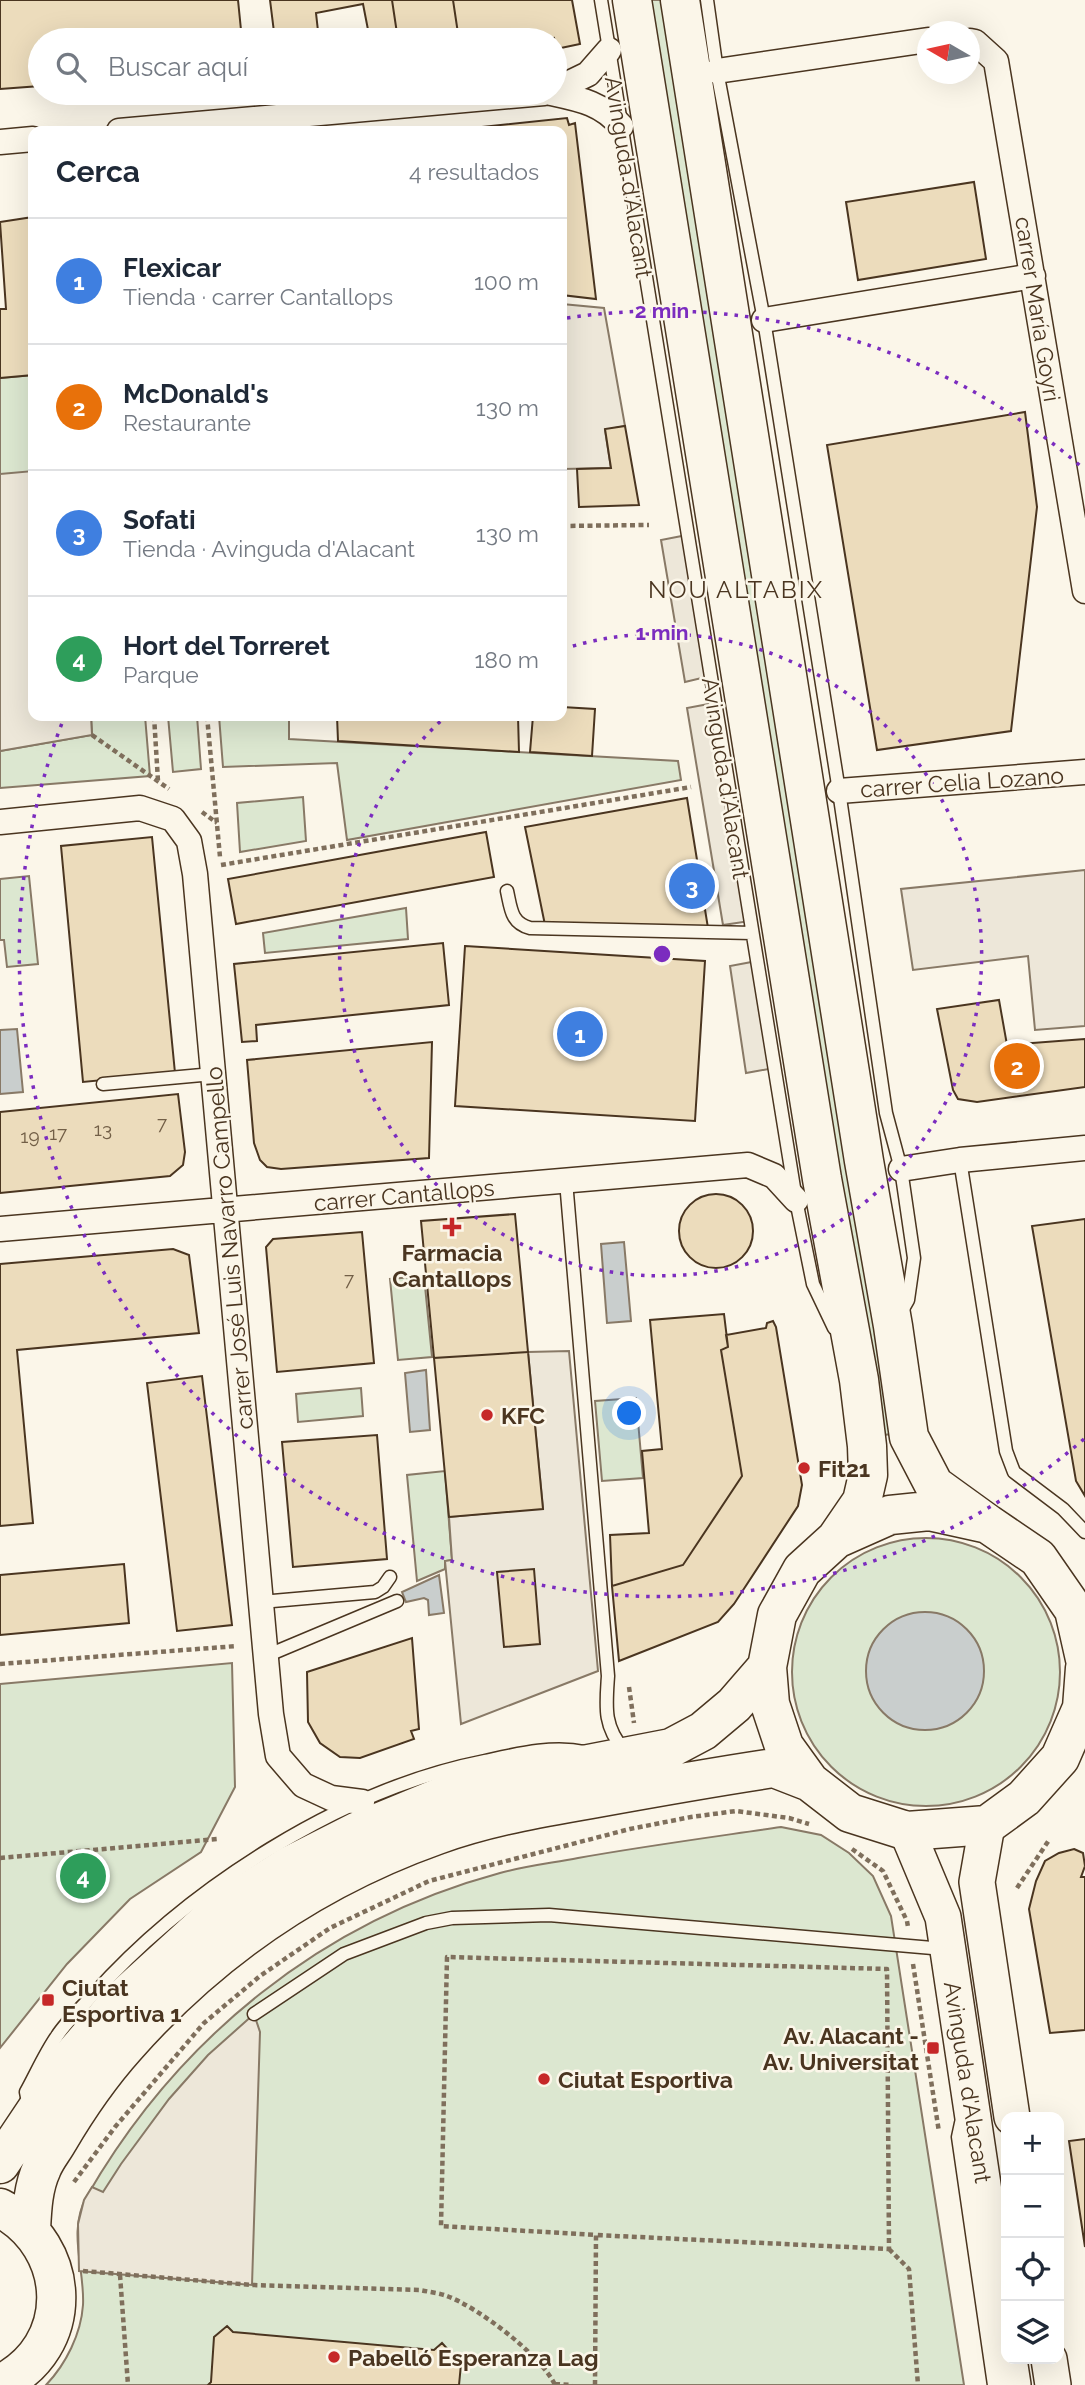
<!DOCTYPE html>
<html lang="es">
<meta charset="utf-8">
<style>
:root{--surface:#fff;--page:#f6f6f7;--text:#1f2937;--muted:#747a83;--line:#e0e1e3;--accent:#b45309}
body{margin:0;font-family:Raleway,sans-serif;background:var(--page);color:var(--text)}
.controls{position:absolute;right:21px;bottom:21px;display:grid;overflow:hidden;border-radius:14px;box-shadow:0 7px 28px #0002}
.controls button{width:63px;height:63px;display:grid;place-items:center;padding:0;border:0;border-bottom:2px solid var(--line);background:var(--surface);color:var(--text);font:35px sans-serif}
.compass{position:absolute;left:917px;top:21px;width:63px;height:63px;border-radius:50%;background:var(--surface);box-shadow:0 7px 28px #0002;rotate:279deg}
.you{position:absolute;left:630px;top:1414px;width:24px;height:24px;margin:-18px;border:5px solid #fff;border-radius:50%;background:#1a73e8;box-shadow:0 0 0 10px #1a73e833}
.badge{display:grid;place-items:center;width:46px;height:46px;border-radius:50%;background:var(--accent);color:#fff;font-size:23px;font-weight:700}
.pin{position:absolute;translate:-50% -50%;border:4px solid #fff;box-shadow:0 2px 7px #0006}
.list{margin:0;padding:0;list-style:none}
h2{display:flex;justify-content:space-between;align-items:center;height:91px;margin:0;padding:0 28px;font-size:30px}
h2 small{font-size:23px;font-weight:400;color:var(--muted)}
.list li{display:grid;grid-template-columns:46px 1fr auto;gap:21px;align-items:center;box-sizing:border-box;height:126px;padding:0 28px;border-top:2px solid var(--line)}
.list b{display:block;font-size:26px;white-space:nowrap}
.list p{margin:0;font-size:23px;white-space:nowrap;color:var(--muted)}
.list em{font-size:23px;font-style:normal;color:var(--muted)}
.icon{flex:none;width:38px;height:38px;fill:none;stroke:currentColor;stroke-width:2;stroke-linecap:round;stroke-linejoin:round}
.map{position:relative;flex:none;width:1085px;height:2385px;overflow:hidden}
.search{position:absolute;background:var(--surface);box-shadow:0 7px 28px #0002;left:28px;top:28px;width:539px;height:77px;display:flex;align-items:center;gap:18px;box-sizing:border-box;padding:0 24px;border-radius:38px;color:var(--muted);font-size:26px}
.panel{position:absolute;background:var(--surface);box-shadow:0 7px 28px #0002;left:28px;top:126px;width:539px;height:595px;border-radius:14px}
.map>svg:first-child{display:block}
.green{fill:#dce7d0;stroke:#887966;stroke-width:2}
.parking{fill:#ede7d9;stroke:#887966;stroke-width:2}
.water{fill:#c9cecd;stroke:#887966;stroke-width:2}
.building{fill:#ecdcbc;stroke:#4a3520;stroke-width:2}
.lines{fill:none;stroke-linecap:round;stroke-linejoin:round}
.lane-casing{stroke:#4a3520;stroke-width:15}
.street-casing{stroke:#4a3520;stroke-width:27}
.secondary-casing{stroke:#4a3520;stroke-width:38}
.highway-casing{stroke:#4a3520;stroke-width:41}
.path{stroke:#7f6f5c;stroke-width:4.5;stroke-dasharray:5 3.5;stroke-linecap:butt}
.lane{stroke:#fbf6e9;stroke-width:12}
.street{stroke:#fbf6e9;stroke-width:24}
.secondary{stroke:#fbf6e9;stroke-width:35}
.highway{stroke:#fbf6e9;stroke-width:38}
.ring{fill:none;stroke:#7b2cbf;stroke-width:3.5;stroke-dasharray:3.5 7}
.poi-dot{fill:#c62828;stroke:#fbf6e9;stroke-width:2.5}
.labels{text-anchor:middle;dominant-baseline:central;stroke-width:5;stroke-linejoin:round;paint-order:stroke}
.number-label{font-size:19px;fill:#725f47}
.street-label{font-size:23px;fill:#4a3520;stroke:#fbf6e9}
.poi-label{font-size:23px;font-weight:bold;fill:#4a3520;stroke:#fbf6e9;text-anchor:start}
.neighbourhood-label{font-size:24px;letter-spacing:2px;fill:#4a3520;stroke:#fbf6e9}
.centre{fill:#7b2cbf;stroke:#fbf6e9;stroke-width:3.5}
.ring-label{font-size:21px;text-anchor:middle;font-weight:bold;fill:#7b2cbf;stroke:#fbf6e9;stroke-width:5;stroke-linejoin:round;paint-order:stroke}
</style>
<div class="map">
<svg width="1085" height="2385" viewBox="0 0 1085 2385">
<rect width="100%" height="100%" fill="#fbf6e9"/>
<!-- green -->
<path class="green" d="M645 0H663L896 1433 879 1436Z
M33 375V472L0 475V378Z
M91 716H145L150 776 0 788V751L92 735Z
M168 716H197L201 769 173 772Z
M219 716H289V739L678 761 681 780 347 840 337 763 223 767Z
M303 797 306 841 240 852 237 803Z
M29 876 38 964 7 967 4 940H0V879Z
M406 908 408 939 265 953 263 933Z
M424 1276 432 1357 398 1360 390 1279Z
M361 1388 363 1416 298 1422 296 1394Z
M636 1398 643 1478 602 1481 595 1401Z
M445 1471 452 1560 445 1561V1569L417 1581 407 1475Z
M792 1672a134 134 0 1 1 268 0a134 134 0 1 1-268 0Z
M232 1663 235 1787 201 1852 130 1899 67 1964 0 2048V1684Z
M781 1827 821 1835 849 1853 873 1876 891 1916 964 2385H46C66 2364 81 2334 83 2305 85 2269 67 2231 87 2196 178 2038 322 1921 500 1873 525 1866 552 1863 578 1858 645 1846 713 1837 781 1827Z"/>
<!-- parking -->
<path class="parking" d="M562 304 604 308 625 426 605 430 611 468 562 469Z
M33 471V716H91L92 735 0 751V474Z
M687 535 710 676 685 682 661 540Z
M714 703 750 921 723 925 687 708Z
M1085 870V1026L1035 1030 1028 956 913 970 901 889Z
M757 961 774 1068 746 1073 730 966Z
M569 1351 598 1671 461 1724 445 1561 452 1560 449 1517 543 1508 528 1352Z
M254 2014 260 2032 252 2285 79 2271 78 2224 84 2200 92 2187 103 2192 121 2164 169 2099 208 2055Z"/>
<!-- water -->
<path class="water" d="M17 1029 23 1092 0 1094V1030Z
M624 1242 631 1321 607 1323 601 1244Z
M426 1370 430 1430 410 1432 405 1373Z
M439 1575 444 1613 429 1615 428 1600 424 1598 406 1602 402 1592Z
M866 1671a59 59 0 1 1 118 0a59 59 0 1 1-118 0Z"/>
<!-- building -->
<path class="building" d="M0 0H238L242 40H40V86L0 89Z
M270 0H392L398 40H370L363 4 316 13 319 40H275Z
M392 0H453L459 40H398Z
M453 0H572L580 44 556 49 554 38 540 40H459Z
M567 118 569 125 575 123 596 299 562 295V131H444Z
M974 182 986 259 858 280 846 202Z
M33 217V375L0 378V309H6L0 222Z
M1025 412 1037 507 1011 731 877 750 827 445Z
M625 426 639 505 579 507 577 469 611 468 605 429Z
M562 707 595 709 592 756 530 752 533 716H562Z
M337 716H518L519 752 338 741Z
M687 798 708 928 545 925 525 827Z
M486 832 494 877 236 924 228 879Z
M152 837 175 1073 83 1082 61 846Z
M443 943 449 1005 256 1025 257 1041 242 1042 234 964Z
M465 946 705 961 695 1121 455 1106Z
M999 1000 1007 1045 1085 1039V1087L977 1102 958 1099 953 1090 937 1009Z
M432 1042 429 1158 281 1169 267 1167 260 1160 254 1143 247 1060Z
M178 1094 185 1152 183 1165 170 1176 0 1193V1112Z
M679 1231a37 37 0 1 1 74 0a37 37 0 1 1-74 0Z
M515 1214 528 1352 434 1358 421 1221Z
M1085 1219V1496L1076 1481 1032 1226Z
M362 1232 374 1363 277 1372 266 1247 273 1239Z
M173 1249 189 1255 199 1333 17 1350 33 1523 0 1526V1264Z
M724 1314 728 1347 721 1350 742 1476 683 1565 612 1586 610 1535 649 1533 642 1451 662 1449 650 1320Z
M773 1321 776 1327 802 1485 798 1506 734 1604 718 1622 619 1661 612 1586 683 1565 742 1476 721 1350 728 1347 726 1335 766 1328 767 1323Z
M528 1352 543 1509 449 1517 434 1358Z
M202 1376 232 1625 177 1631 147 1383Z
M377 1435 387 1559 293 1567 282 1442Z
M124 1564 129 1623 0 1635V1575Z
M534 1569 540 1644 504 1647 497 1572Z
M412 1638 419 1729 411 1731 414 1739 360 1758 340 1757 320 1743 308 1722 307 1672Z
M1074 1849 1083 1853 1085 1866 1081 1877H1085V2030L1050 2033 1029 1909 1036 1881 1045 1861 1059 1853Z
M1085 2139V2247L1069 2141Z
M227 2326 233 2332 434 2350 442 2343 461 2364 459 2385H208L211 2382 214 2337Z"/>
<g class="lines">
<!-- lane casing -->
<g class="lane-casing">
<path id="lane" d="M601 0 796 1200 813 1284 834 1328
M707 0 717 71 764 320 839 791 886 1113 901 1169 914 1258 908 1300 900 1314
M507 891C511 909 511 923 530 928L752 933
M103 1084 213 1074
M960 1160 1006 1451 1014 1472 1063 1509 1085 1532
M566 1181 608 1676C606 1706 603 1726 624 1750
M261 1602 375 1592 383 1587 390 1577
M266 1656 397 1601
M254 2014 344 1954 426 1923 452 1918 549 1915 944 1949
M27 2097 26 2092C36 2074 45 2053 57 2036 66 2022 80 2009 92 1996 188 1888 342 1789 485 1761 517 1754 552 1745 585 1752
M961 2123 958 2137 994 2385"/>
</g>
<!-- street casing -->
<g class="street-casing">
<path id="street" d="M970 41 975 42 996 61 1085 591
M717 71 928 40
M555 90 588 74 609 50
M551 93C579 99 602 103 621 126
M119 131 544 93
M0 142 33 139
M764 320 1033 276
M839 791 1085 772
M0 822 140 808 173 819 189 841 195 874 271 1714 278 1756 303 1785 331 1798 362 1802
M901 1169 960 1160 1085 1148
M0 1229 748 1165 774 1176 796 1200"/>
</g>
<!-- secondary casing -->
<g class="secondary-casing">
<path id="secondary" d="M987 1825 977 1882 1012 2117
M907 1831 943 1917 1006 2339
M1009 2359 1013 2385
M1049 2359 1053 2385"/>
</g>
<!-- highway casing -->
<g class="highway-casing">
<path id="highway" d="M632 0 822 1179 859 1380 867 1446 868 1475 862 1501 836 1539
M680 0 864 1161 893 1326 909 1437 934 1485 988 1524
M1085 1659 1074 1610 1038 1558 988 1524 929 1511 890 1515 836 1539 802 1570 777 1615 767 1667 770 1704 784 1746 810 1782 850 1813 907 1831 987 1825 1024 1798 1060 1758 1082 1708 1085 1668
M0 2164 71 2058 120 2001 220 1910 287 1867 358 1831 460 1789 671 1748 703 1731 734 1705 767 1667
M0 2208C73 2246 77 2347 0 2384
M31 2230C32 2209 33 2187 42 2168 46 2158 53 2150 58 2141 78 2107 100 2075 126 2046 211 1950 316 1878 437 1835 487 1817 539 1808 591 1799 652 1788 713 1777 774 1768L810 1782"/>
</g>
<!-- path -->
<path class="path" d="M562 526 649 525
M154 716 158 781
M207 716 220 857
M92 735 169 789
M202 812 217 823
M221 865 691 787
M0 1664 237 1646
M629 1687 634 1723
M852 1849 883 1871 907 1921 908 1927
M0 1858 218 1839
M1017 1888 1049 1840
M913 1964 939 2132
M74 2182 115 2127 204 2023 260 1976 330 1928 429 1881 630 1829 691 1817 736 1811 789 1818 809 1824
M889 2249 909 2269 918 2385
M83 2271 252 2285 420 2290C429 2292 439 2293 447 2296 479 2308 541 2355 555 2385
M120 2275 128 2385
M555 2384 572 2385
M595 2385 596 2235 441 2226 447 1957 887 1969 889 2249 596 2235"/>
<!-- lane -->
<use href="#lane" class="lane"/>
<!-- street -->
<use href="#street" class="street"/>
<!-- secondary -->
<use href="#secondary" class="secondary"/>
<!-- highway -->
<use href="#highway" class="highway"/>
</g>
<!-- distance rings -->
<g class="ring">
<path d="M563 649A321 321 0 1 1 445 717"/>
<path d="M1084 1439A643 643 0 0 1 64 718M567 318A643 643 0 0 1 1084 469"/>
</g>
<!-- markers -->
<g class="poi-dot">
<path d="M448.5 1216.5h7v7h7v7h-7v7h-7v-7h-7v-7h7z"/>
<circle cx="487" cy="1415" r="7"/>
<circle cx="804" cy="1468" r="7"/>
<rect x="41" y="1993" width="14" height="14" rx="3.5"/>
<rect x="926" y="2041" width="14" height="14" rx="3.5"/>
<circle cx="544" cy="2079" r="7"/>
<circle cx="334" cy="2357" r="7"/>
</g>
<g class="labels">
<!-- number labels -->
<g class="number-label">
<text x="162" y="1123">7</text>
<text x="103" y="1129">13</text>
<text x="58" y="1133">17</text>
<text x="30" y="1136">19</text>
<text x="349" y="1279">7</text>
</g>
<!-- street labels -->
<g class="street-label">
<text transform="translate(629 177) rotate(81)">Avinguda d'Alacant</text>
<text transform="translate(1038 309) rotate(81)">carrer María Goyri</text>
<text transform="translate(726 778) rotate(81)">Avinguda d'Alacant</text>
<text transform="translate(962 782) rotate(-4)">carrer Celia Lozano</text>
<text transform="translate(404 1195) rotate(-5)">carrer Cantallops</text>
<text transform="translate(229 1248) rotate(-95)">carrer José Luis Navarro Campello</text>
<text transform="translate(968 2082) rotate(81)">Avinguda d'Alacant</text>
</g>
<!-- poi labels -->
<g class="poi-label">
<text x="452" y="1252" text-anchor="middle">Farmacia<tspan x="452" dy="26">Cantallops</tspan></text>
<text x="501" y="1415">KFC</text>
<text x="818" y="1468">Fit21</text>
<text x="62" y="1987">Ciutat<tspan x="62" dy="26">Esportiva 1</tspan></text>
<text x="919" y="2035" text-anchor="end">Av. Alacant -<tspan x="919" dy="26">Av. Universitat</tspan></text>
<text x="558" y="2079">Ciutat Esportiva</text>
<text x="348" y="2357">Pabelló Esperanza Lag</text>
</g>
<!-- neighbourhood labels -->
<g class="neighbourhood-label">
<text x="736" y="589">NOU ALTABIX</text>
</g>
</g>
<circle cx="662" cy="954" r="10" class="centre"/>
<g class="ring-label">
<text x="662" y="318">2 min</text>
<text x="662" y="640">1 min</text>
</g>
</svg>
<div class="controls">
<button>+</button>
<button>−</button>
<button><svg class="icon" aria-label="locate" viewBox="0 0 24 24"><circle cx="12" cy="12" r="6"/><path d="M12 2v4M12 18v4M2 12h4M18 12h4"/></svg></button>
<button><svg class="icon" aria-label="layers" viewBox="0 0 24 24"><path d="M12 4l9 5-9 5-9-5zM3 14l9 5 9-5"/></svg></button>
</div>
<svg class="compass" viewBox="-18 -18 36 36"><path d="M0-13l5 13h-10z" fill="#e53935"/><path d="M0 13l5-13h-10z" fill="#747a83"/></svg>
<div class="you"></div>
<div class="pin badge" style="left:580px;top:1034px;background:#3f7fe0">1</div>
<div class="pin badge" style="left:1017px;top:1066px;background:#e8710a">2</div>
<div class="pin badge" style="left:692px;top:886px;background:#3f7fe0">3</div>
<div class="pin badge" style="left:83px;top:1876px;background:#2e9e5b">4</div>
<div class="search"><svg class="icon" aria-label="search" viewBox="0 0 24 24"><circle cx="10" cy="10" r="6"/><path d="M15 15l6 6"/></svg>Buscar aquí</div>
<section class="panel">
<h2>Cerca<small>4 resultados</small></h2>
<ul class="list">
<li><span class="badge" style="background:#3f7fe0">1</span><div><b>Flexicar</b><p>Tienda · carrer Cantallops</p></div><em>100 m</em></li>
<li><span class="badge" style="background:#e8710a">2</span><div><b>McDonald's</b><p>Restaurante</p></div><em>130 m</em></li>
<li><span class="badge" style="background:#3f7fe0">3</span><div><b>Sofati</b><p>Tienda · Avinguda d'Alacant</p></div><em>130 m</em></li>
<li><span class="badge" style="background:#2e9e5b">4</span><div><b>Hort del Torreret</b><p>Parque</p></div><em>180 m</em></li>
</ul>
</section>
</div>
